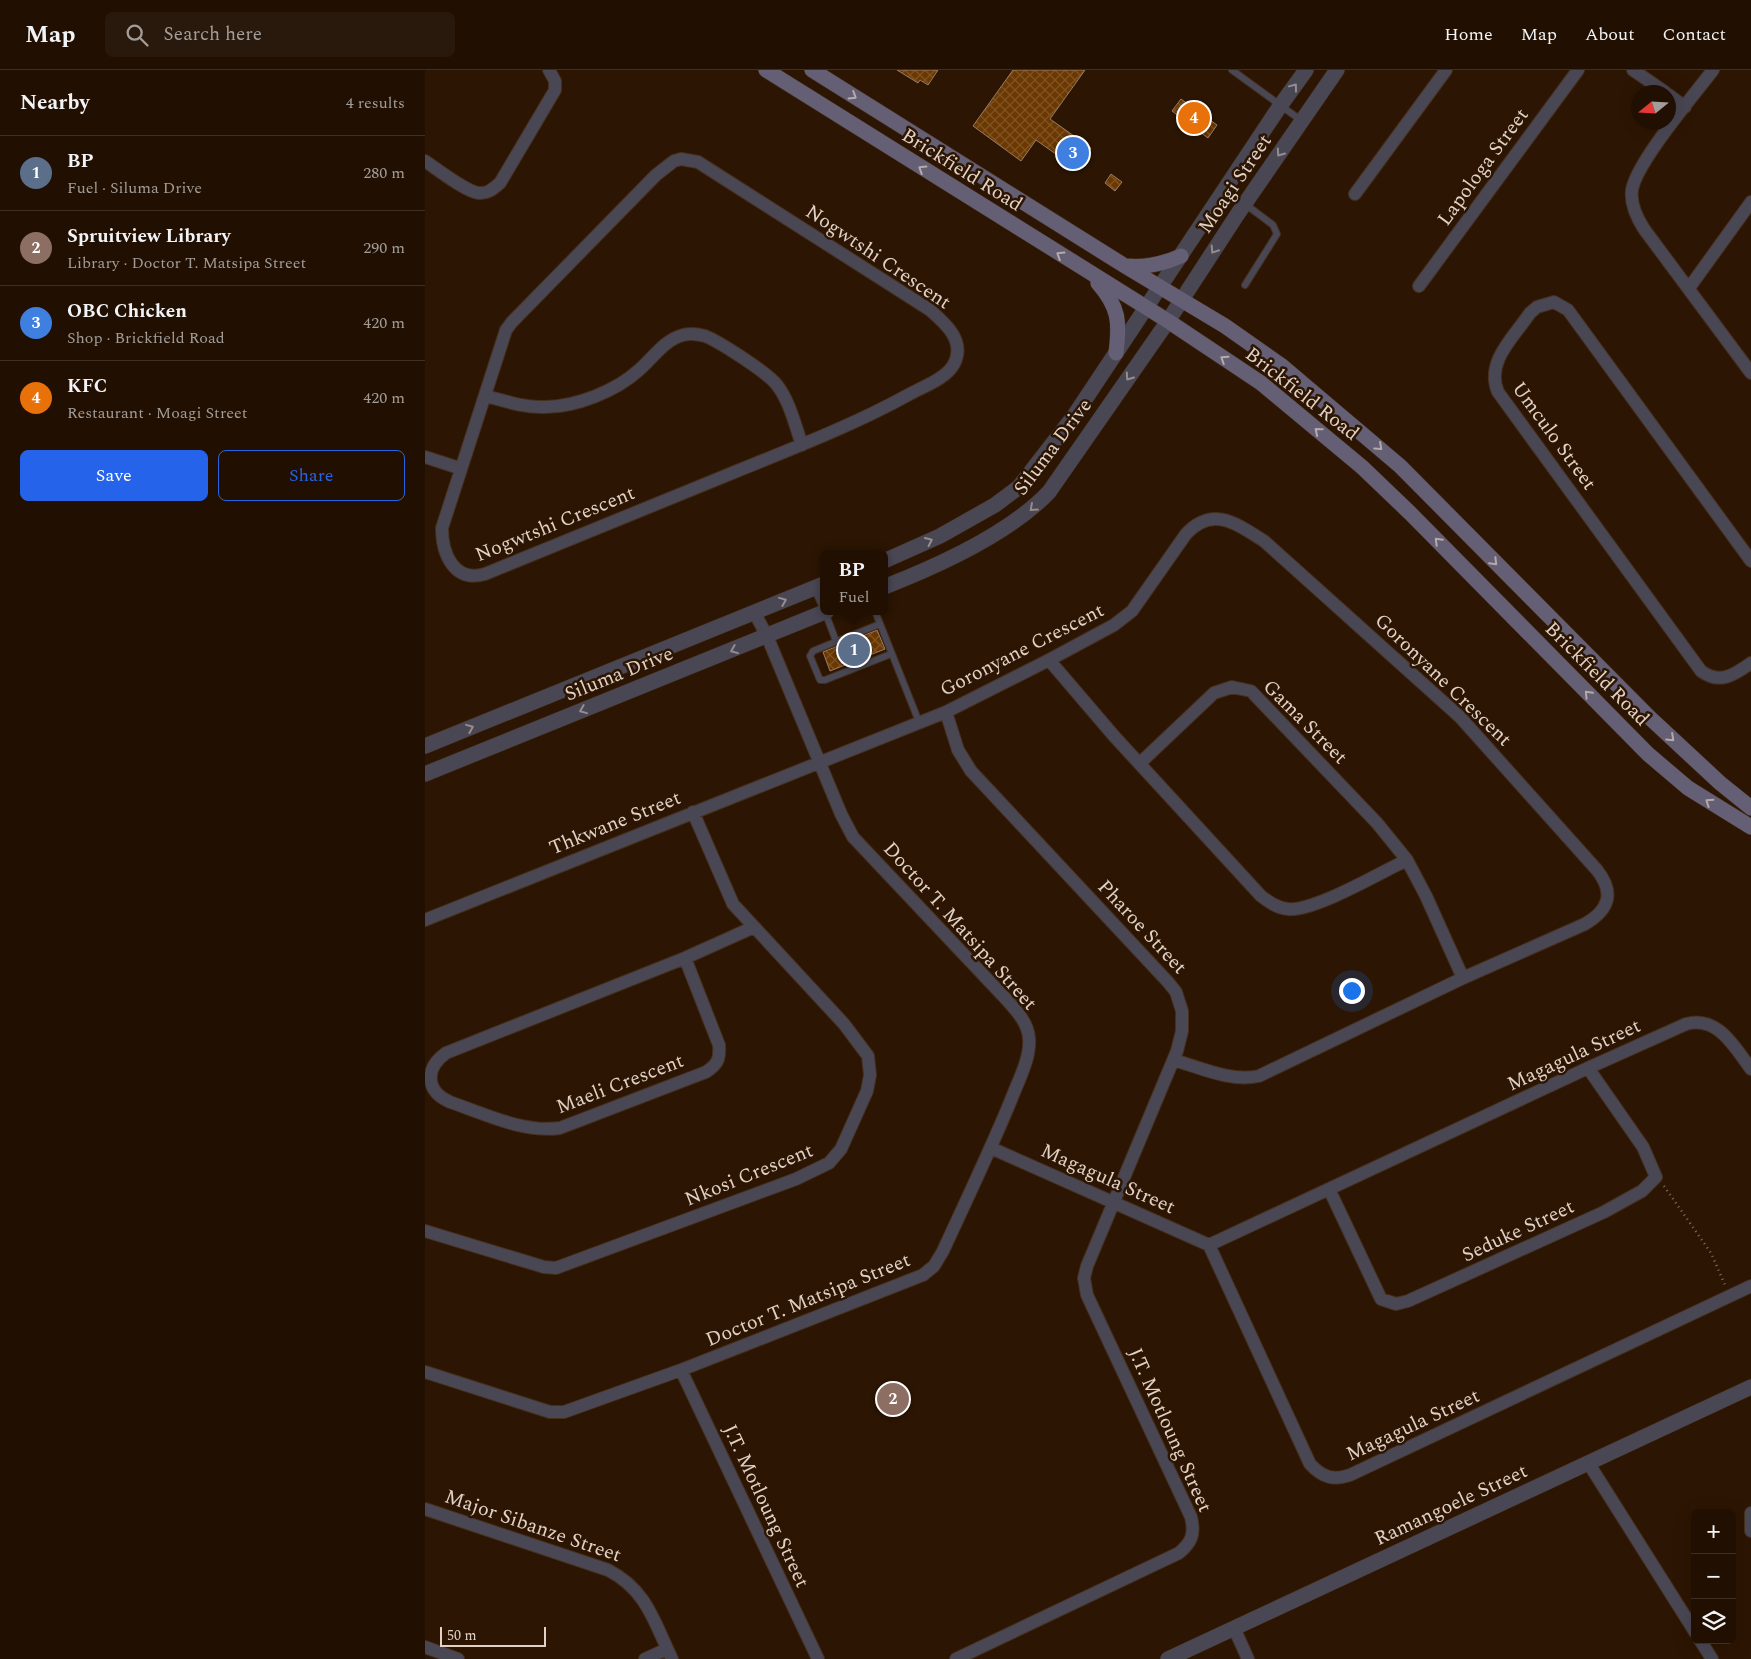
<!DOCTYPE html>
<meta charset="utf-8">
<style>
:root{--surface:#211002;--page:#29190c;--text:#f1f3f6;--muted:#a29d99;--line:#3e3024;--accent:#2563eb}
body{margin:0;font-family:Spectral,serif;background:var(--page);color:var(--text)}
.controls{position:absolute;right:15px;bottom:15px;display:grid;overflow:hidden;border-radius:8px;box-shadow:0 5px 20px #0002}
.controls button{width:45px;height:45px;display:grid;place-items:center;padding:0;border:0;border-bottom:1px solid var(--line);background:var(--surface);color:var(--text);font:25px sans-serif}
.compass{position:absolute;left:1206px;top:15px;width:45px;height:45px;border-radius:50%;background:var(--surface);box-shadow:0 5px 20px #0002;rotate:252deg}
.scale{position:absolute;left:15px;bottom:12px;width:106px;box-sizing:border-box;padding-left:5px;border:2px solid #e2d2c6;border-top:0;font-size:14px;line-height:18px;white-space:nowrap;color:#e2d2c6;-webkit-text-stroke:4px #2c1502;paint-order:stroke}
.you{position:absolute;left:926px;top:920px;width:18px;height:18px;margin:-12px;border:4px solid #fff;border-radius:50%;background:#1a73e8;box-shadow:0 0 0 8px #1a73e833}
.badge{display:grid;place-items:center;width:32px;height:32px;border-radius:50%;background:var(--accent);color:#fff;font-size:16px;font-weight:700}
.pin{position:absolute;translate:-50% -50%;border:2px solid #fff;box-shadow:0 1px 5px #0006}
.popup{position:absolute;left:395px;top:480px;width:68px;height:65px;box-sizing:border-box;display:grid;place-content:center;border-radius:8px;background:var(--surface);filter:drop-shadow(0 1px 4px #0005);font-size:16px;white-space:nowrap;color:var(--muted)}
.popup b{font-size:19px;color:var(--text)}
.popup::after{content:'';position:absolute;left:50%;top:100%;margin-left:-10px;border:10px solid transparent;border-top-color:var(--surface)}
.list{margin:0;padding:0;list-style:none}
h2{display:flex;justify-content:space-between;align-items:center;height:65px;margin:0;padding:0 20px;font-size:21px}
h2 small{font-size:16px;font-weight:400;color:var(--muted)}
.list li{display:grid;grid-template-columns:32px 1fr auto;gap:15px;align-items:center;box-sizing:border-box;height:75px;padding:0 20px;border-top:1px solid var(--line)}
.list b{display:block;font-size:19px;white-space:nowrap}
.list p{margin:0;font-size:16px;white-space:nowrap;color:var(--muted)}
.list em{font-size:16px;font-style:normal;color:var(--muted)}
.actions{display:flex;gap:10px;padding:15px 20px}
.actions a{flex:1;padding:11px 0;border:1px solid var(--accent);border-radius:8px;text-align:center;font-size:18px;color:var(--accent)}
.actions .main{background:var(--accent);color:#fff}
.icon{flex:none;width:28px;height:28px;fill:none;stroke:currentColor;stroke-width:2;stroke-linecap:round;stroke-linejoin:round}
.map{position:relative;flex:none;width:1326px;height:1589px;overflow:hidden}
header{display:flex;align-items:center;gap:30px;box-sizing:border-box;height:70px;padding:0 25px;background:var(--surface);border-bottom:1px solid var(--line)}
header strong{font-size:24px}
nav{display:flex;gap:28px;margin-inline-start:auto;font-size:18px}
.search{width:350px;height:45px;background:var(--page);display:flex;align-items:center;gap:12px;box-sizing:border-box;padding:0 18px;border-radius:8px;color:var(--muted);font-size:19px}
main{display:flex}
aside{flex:1;background:var(--surface)}
.map>svg:first-child{display:block}
.building{fill:url(#building-cross-hatch);stroke:#997b64}
.lines{fill:none;stroke-linecap:round;stroke-linejoin:round}
.service-casing{stroke:#452f1d;stroke-width:8}
.minor-casing{stroke:#452f1d;stroke-width:14}
.tertiary-casing{stroke:#452f1d;stroke-width:16}
.secondary-casing{stroke:#452f1d;stroke-width:16}
.path{stroke:#857162;stroke-width:2.5;stroke-dasharray:1 4;stroke-linecap:butt}
.service{stroke:#4a4754;stroke-width:6}
.minor{stroke:#4a4754;stroke-width:12}
.tertiary{stroke:#4a4754;stroke-width:15}
.secondary{stroke:#645f74;stroke-width:15}
.oneway{stroke:#968c8d}
.oneway2{stroke:#b6aaa9}
.labels{text-anchor:middle;dominant-baseline:central;stroke-width:5;stroke-linejoin:round;paint-order:stroke}
.street-label{font-size:20px;fill:#e2d2c6;stroke:#2c1502}
</style>
<header>
<strong>Map</strong>
<div class="search"><svg class="icon" aria-label="search" viewBox="0 0 24 24"><circle cx="10" cy="10" r="6"/><path d="M15 15l6 6"/></svg>Search here</div>
<nav><a>Home</a><a>Map</a><a>About</a><a>Contact</a></nav>
</header>
<main>
<aside>
<h2>Nearby<small>4 results</small></h2>
<ul class="list">
<li><span class="badge" style="background:#5c6f8a">1</span><div><b>BP</b><p>Fuel · Siluma Drive</p></div><em>280 m</em></li>
<li><span class="badge" style="background:#8d6e63">2</span><div><b>Spruitview Library</b><p>Library · Doctor T. Matsipa Street</p></div><em>290 m</em></li>
<li><span class="badge" style="background:#3f7fe0">3</span><div><b>OBC Chicken</b><p>Shop · Brickfield Road</p></div><em>420 m</em></li>
<li><span class="badge" style="background:#e8710a">4</span><div><b>KFC</b><p>Restaurant · Moagi Street</p></div><em>420 m</em></li>
</ul>
<div class="actions"><a class="main">Save</a><a>Share</a></div>
</aside>
<div class="map">
<svg width="1326" height="1589" viewBox="0 0 1326 1589">
<defs>
<pattern id="building-cross-hatch" width="8" height="8" patternUnits="userSpaceOnUse" patternTransform="scale(1.25)"><rect width="8" height="8" fill="#6a3800"/><path d="M0 0l8 8M0 8l8-8" fill="none" stroke="#7f5424"/></pattern>
</defs>
<rect width="100%" height="100%" fill="#2c1502"/>
<!-- building -->
<path class="building" d="M472 0H513L503 15 495 10 493 13Z
M588 0H660L625 49 666 78 652 99 611 70 596 91 548 56Z
M756 29 792 55 783 68 747 41Z
M686 104 697 112 690 121 680 113Z
M452 560 460 579 405 601 398 582Z"/>
<g class="lines">
<!-- service casing -->
<g class="service-casing">
<path id="service" d="M807 0 877 51
M820 134 848 155 852 164 820 215
M389 518 399 540
M450 541 494 652
M400 542 411 571
M455 554 388 581 385 586 395 610H400L466 584"/>
</g>
<!-- minor casing -->
<g class="minor-casing">
<path id="minor" d="M1208 0 1240 22
M1288 0C1269 25 1211 93 1207 120 1205 134 1212 148 1219 159L1326 303
M1244 25 1260 37
M256 89 273 92 505 240C520 253 541 271 529 294 521 309 497 317 483 325 423 358 358 382 295 408 217 440 138 472 60 504 29 513 17 484 17 458L81 260 87 252 231 105 249 91Z
M0 91C12 99 41 122 54 123 63 124 69 118 75 113L130 20V11L124 0
M930 124 1021 0
M994 216 1153 0
M1264 218 1326 132
M61 326C80 331 100 338 120 337 151 337 191 321 214 300 228 288 239 270 258 265 265 263 273 264 280 266 295 272 343 303 352 315 365 332 370 355 377 375
M0 387 34 398
M1326 491 1143 240 1129 232 1112 237 1105 243C1089 267 1060 292 1073 322L1276 601C1295 615 1309 605 1326 593
M624 590 689 666 836 826C844 832 852 838 863 839 889 842 956 802 982 790
M521 642 533 680 546 701 743 912 751 922 757 941V961L752 981 662 1196 659 1208 662 1225 766 1447C770 1464 767 1472 754 1483L531 1589
M715 693 789 623 807 617 826 621 952 753 982 790 1001 826 1038 908
M0 850 521 642 624 590 689 555 707 541 761 464C788 435 812 454 839 471L1035 647 1172 800C1190 823 1184 840 1160 854L1038 908 834 1006C806 1012 776 998 749 990
M260 888 294 975C295 989 293 994 281 1002L135 1058C98 1063 60 1044 25 1032 0 1021 0 998 21 983L260 888 329 857
M566 1078 784 1175 885 1394C897 1407 908 1411 925 1405L1326 1216
M904 1119 956 1229 971 1234 983 1231 1179 1142 1217 1121 1231 1107 1218 1077 1163 998
M0 1161 119 1197 131 1198 371 1109 404 1093 416 1079 442 1021 445 1005 443 986 419 954 308 834 268 742
M784 1175 1163 998 1261 954C1293 945 1310 978 1326 999
M256 1300 393 1589
M0 1302 125 1342H139L256 1300 498 1205 509 1196 518 1181C541 1131 565 1081 586 1030 593 1011 606 988 604 968 603 953 591 940 581 929L428 767 416 744 342 566 329 542
M1164 1394 1270 1562
M0 1439 183 1500C222 1520 229 1552 247 1589
M1326 1443V1461
M809 1558 823 1589
M1275 1570 1287 1589
M0 1577 33 1589
M220 1589 242 1579"/>
</g>
<!-- tertiary casing -->
<g class="tertiary-casing">
<path id="tertiary" d="M459 491 515 466 570 435 594 417 649 346 855 36 881 0
M459 517C513 496 584 464 624 422L743 251 812 145 912 0
M0 676 399 514
M0 704 402 541
M743 1589 1326 1317"/>
</g>
<!-- secondary casing -->
<g class="secondary-casing">
<path id="secondary" d="M341 0 743 251 836 313 937 397 985 443 1223 684 1263 718 1326 757
M387 0 700 196 800 256 857 296 975 396 1224 647 1295 713 1326 738
M701 196C721 198 738 194 756 186
M673 213C694 237 695 252 691 283"/>
</g>
<!-- path -->
<path class="path" d="M1239 1116 1286 1183 1300 1215"/>
<!-- service -->
<use href="#service" class="service"/>
<!-- minor -->
<use href="#minor" class="minor"/>
<!-- tertiary -->
<use href="#tertiary" class="tertiary"/>
<!-- secondary -->
<use href="#secondary" class="secondary"/>
</g>
<!-- one-way arrows -->
<defs><path id="oneway-chevron" d="M-2-3.5L2.5 0L-2 3.5" fill="none" stroke-width="1.6" stroke-linecap="round" stroke-linejoin="round" transform="scale(1.25)"/></defs>
<g class="oneway">
<use href="#oneway-chevron" transform="translate(869 17) rotate(-53)"/>
<use href="#oneway-chevron" transform="translate(855 83) rotate(125)"/>
<use href="#oneway-chevron" transform="translate(789 180) rotate(123)"/>
<use href="#oneway-chevron" transform="translate(704 307) rotate(125)"/>
<use href="#oneway-chevron" transform="translate(608 438) rotate(138)"/>
<use href="#oneway-chevron" transform="translate(504 471) rotate(-25)"/>
<use href="#oneway-chevron" transform="translate(358 531) rotate(-22)"/>
<use href="#oneway-chevron" transform="translate(309 580) rotate(158)"/>
<use href="#oneway-chevron" transform="translate(158 640) rotate(158)"/>
<use href="#oneway-chevron" transform="translate(45 658) rotate(-22)"/>
</g>
<g class="oneway2">
<use href="#oneway-chevron" transform="translate(428 26) rotate(32)"/>
<use href="#oneway-chevron" transform="translate(497 99) rotate(-148)"/>
<use href="#oneway-chevron" transform="translate(635 185) rotate(-148)"/>
<use href="#oneway-chevron" transform="translate(799 289) rotate(-147)"/>
<use href="#oneway-chevron" transform="translate(893 361) rotate(-140)"/>
<use href="#oneway-chevron" transform="translate(954 377) rotate(42)"/>
<use href="#oneway-chevron" transform="translate(1013 471) rotate(-135)"/>
<use href="#oneway-chevron" transform="translate(1069 492) rotate(45)"/>
<use href="#oneway-chevron" transform="translate(1163 624) rotate(-134)"/>
<use href="#oneway-chevron" transform="translate(1246 668) rotate(43)"/>
<use href="#oneway-chevron" transform="translate(1284 732) rotate(-146)"/>
</g>
<g class="labels">
<!-- street labels -->
<g class="street-label">
<text transform="translate(1058 97) rotate(-54)">Lapologa Street</text>
<text transform="translate(537 100) rotate(32)">Brickfield Road</text>
<text transform="translate(810 114) rotate(-56)">Moagi Street</text>
<text transform="translate(453 187) rotate(34)">Nogwtshi Crescent</text>
<text transform="translate(877 324) rotate(38)">Brickfield Road</text>
<text transform="translate(1129 366) rotate(54)">Umculo Street</text>
<text transform="translate(628 377) rotate(-53)">Siluma Drive</text>
<text transform="translate(130 454) rotate(-22)">Nogwtshi Crescent</text>
<text transform="translate(597 580) rotate(-27)">Goronyane Crescent</text>
<text transform="translate(194 604) rotate(-22)">Siluma Drive</text>
<text transform="translate(1172 604) rotate(45)">Brickfield Road</text>
<text transform="translate(1018 610) rotate(44)">Goronyane Crescent</text>
<text transform="translate(880 652) rotate(45)">Gama Street</text>
<text transform="translate(190 753) rotate(-22)">Thkwane Street</text>
<text transform="translate(535 856) rotate(48)">Doctor T. Matsipa Street</text>
<text transform="translate(717 857) rotate(47)">Pharoe Street</text>
<text transform="translate(1149 985) rotate(-25)">Magagula Street</text>
<text transform="translate(195 1014) rotate(-21)">Maeli Crescent</text>
<text transform="translate(324 1105) rotate(-22)">Nkosi Crescent</text>
<text transform="translate(683 1109) rotate(24)">Magagula Street</text>
<text transform="translate(1093 1161) rotate(-25)">Seduke Street</text>
<text transform="translate(383 1230) rotate(-22)">Doctor T. Matsipa Street</text>
<text transform="translate(988 1355) rotate(-25)">Magagula Street</text>
<text transform="translate(745 1360) rotate(66)">J.T. Motloung Street</text>
<text transform="translate(1026 1435) rotate(-25)">Ramangoele Street</text>
<text transform="translate(341 1436) rotate(65)">J.T. Motloung Street</text>
<text transform="translate(108 1456) rotate(19)">Major Sibanze Street</text>
</g>
</g>
</svg>
<div class="controls">
<button>+</button>
<button>−</button>
<button><svg class="icon" aria-label="layers" viewBox="0 0 24 24"><path d="M12 4l9 5-9 5-9-5zM3 14l9 5 9-5"/></svg></button>
</div>
<svg class="compass" viewBox="-18 -18 36 36"><path d="M0-13l5 13h-10z" fill="#e53935"/><path d="M0 13l5-13h-10z" fill="#a29d99"/></svg>
<div class="scale">50 m</div>
<div class="you"></div>
<div class="pin badge" style="left:429px;top:580px;background:#5c6f8a">1</div>
<div class="popup"><b>BP</b>Fuel</div>
<div class="pin badge" style="left:468px;top:1329px;background:#8d6e63">2</div>
<div class="pin badge" style="left:648px;top:83px;background:#3f7fe0">3</div>
<div class="pin badge" style="left:769px;top:48px;background:#e8710a">4</div>
</div>
</main>
